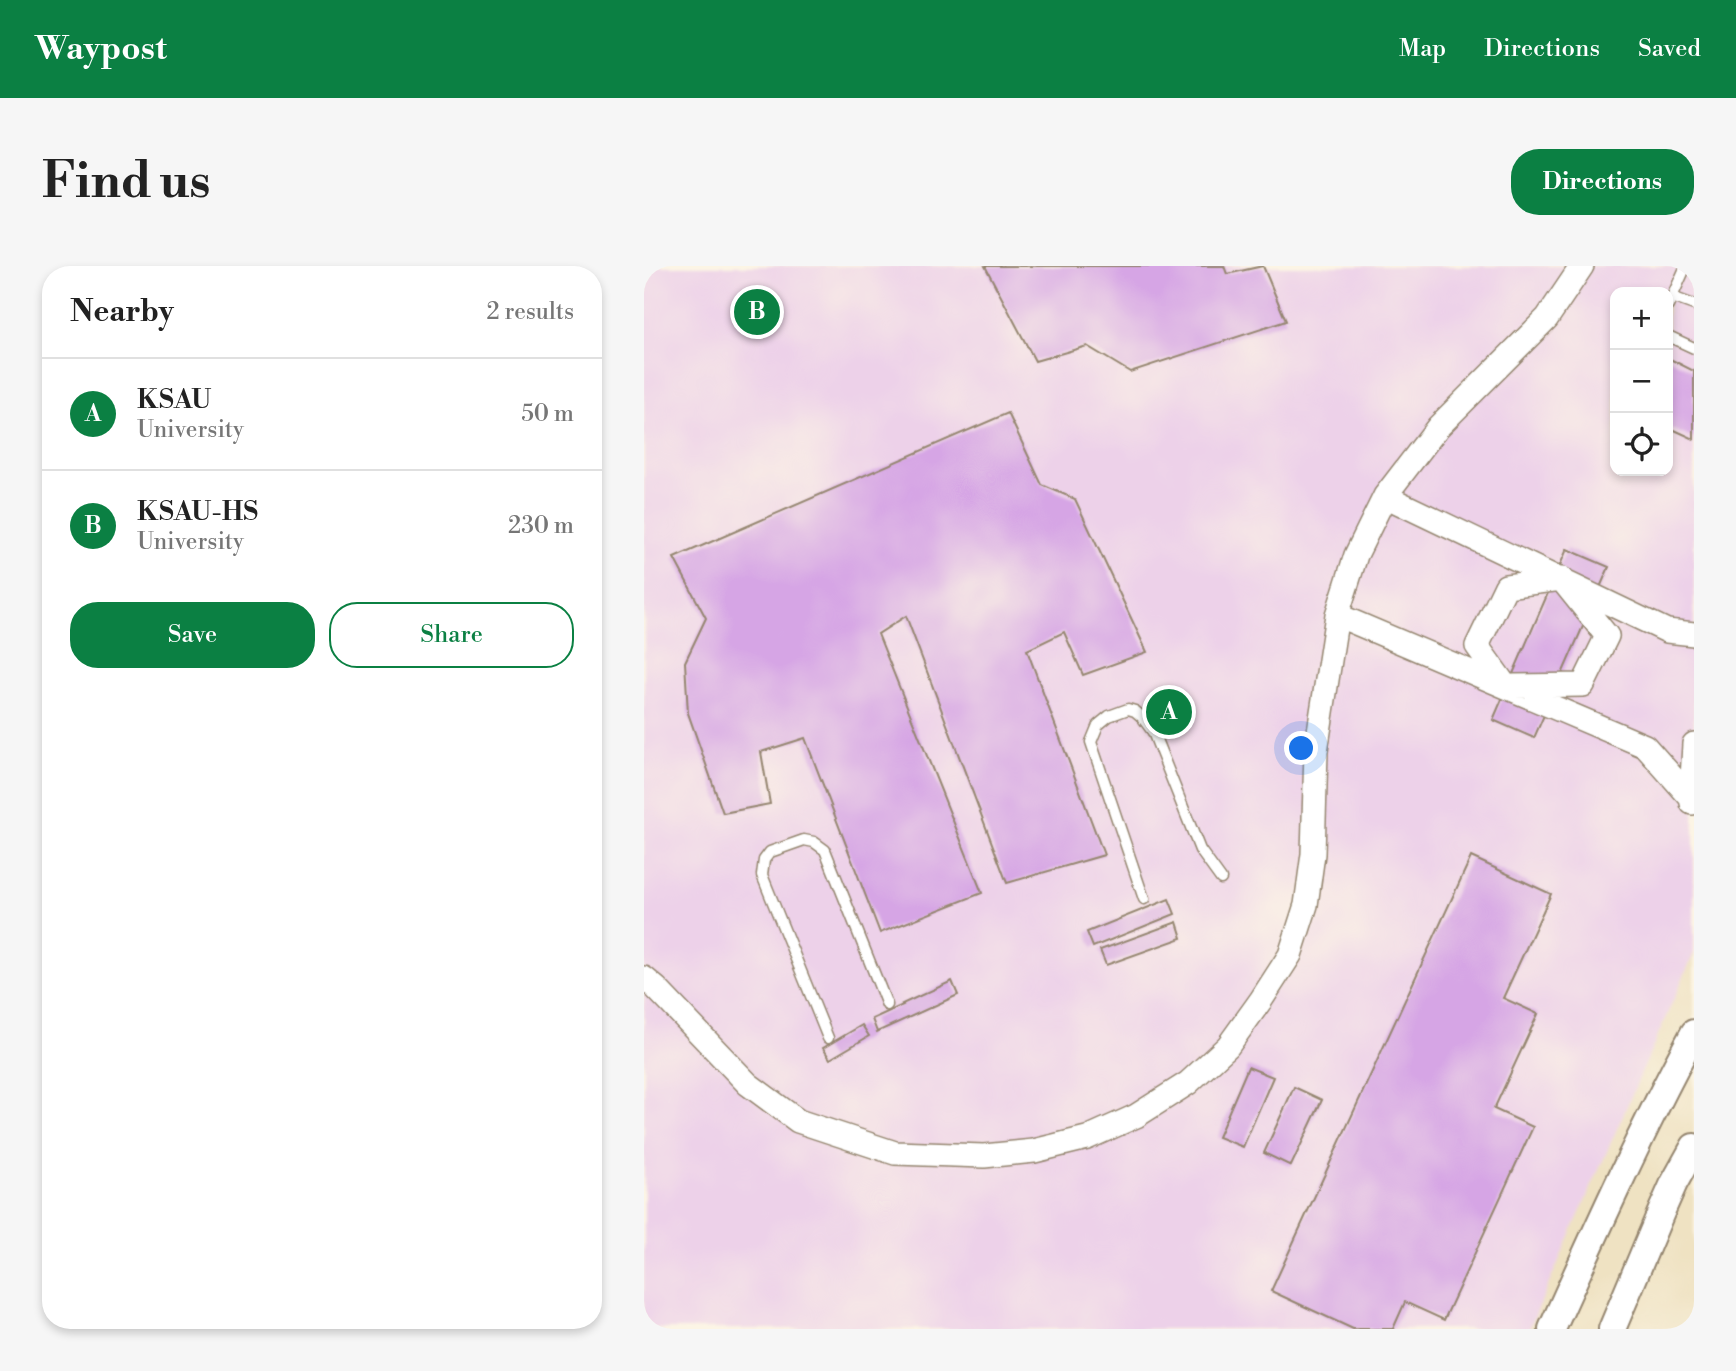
<!DOCTYPE html>
<meta charset="utf-8">
<style>
:root{--surface:#fff;--page:#f6f6f6;--text:#222;--muted:#767676;--line:#e0e0e0;--accent:#0b8043}
body{margin:0;font-family:"Libre Bodoni",serif;background:var(--page);color:var(--text)}
.controls{position:absolute;right:21px;top:21px;display:grid;overflow:hidden;border-radius:14px;box-shadow:0 4px 10px #0003}
.controls button{width:63px;height:63px;display:grid;place-items:center;padding:0;border:0;border-bottom:2px solid var(--line);background:var(--surface);color:var(--text);font:35px sans-serif}
.you{position:absolute;left:658px;top:483px;width:24px;height:24px;margin:-18px;border:5px solid #fff;border-radius:50%;background:#1a73e8;box-shadow:0 0 0 10px #1a73e833}
.badge{display:grid;place-items:center;width:46px;height:46px;border-radius:50%;background:var(--accent);color:#fff;font-size:23px;font-weight:700}
.pin{position:absolute;translate:-50% -50%;border:4px solid #fff;box-shadow:0 2px 7px #0006}
.list{margin:0;padding:0;list-style:none}
h2{display:flex;justify-content:space-between;align-items:center;height:91px;margin:0;padding:0 28px;font-size:30px}
h2 small{font-size:23px;font-weight:400;color:var(--muted)}
.list li{display:grid;grid-template-columns:46px 1fr auto;gap:21px;align-items:center;box-sizing:border-box;height:112px;padding:0 28px;border-top:2px solid var(--line)}
.list b{display:block;font-size:26px;white-space:nowrap}
.list p{margin:0;font-size:23px;white-space:nowrap;color:var(--muted)}
.list em{font-size:23px;font-style:normal;color:var(--muted)}
.actions{display:flex;gap:14px;padding:21px 28px}
.actions a{flex:1;padding:16px 0;border:2px solid var(--accent);border-radius:28px;text-align:center;font-size:24px;color:var(--accent)}
.actions .main{background:var(--accent);color:#fff}
.icon{flex:none;width:38px;height:38px;fill:none;stroke:currentColor;stroke-width:2;stroke-linecap:round;stroke-linejoin:round}
.map{position:relative;flex:none;width:1050px;height:1063px;overflow:hidden;border-radius:28px}
header{display:flex;align-items:center;gap:42px;box-sizing:border-box;height:98px;padding:0 35px;background:var(--accent);color:#fff}
header strong{font-size:33px}
nav{display:flex;gap:38px;margin-inline-start:auto;font-size:24px}
.intro{display:flex;align-items:center;justify-content:space-between;box-sizing:border-box;height:168px;padding:0 42px}
h1{margin:0;font-size:49px}
.button{padding:18px 32px;border-radius:28px;background:var(--accent);color:#fff;font-size:24px;font-weight:700}
main{display:flex;gap:42px;padding:0 42px}
aside{flex:1;background:var(--surface);border-radius:28px;box-shadow:0 4px 10px #0003}
.map>svg:first-child{display:block}
.built{fill:#edd1e9;fill-rule:evenodd}
.building{fill:#d6a5e5}
.lines{fill:none;stroke-linecap:round;stroke-linejoin:round}
.service-casing{stroke:#958670;stroke-width:13}
.tertiary-casing{stroke:#958670;stroke-width:26}
.secondary-casing{stroke:#958670;stroke-width:30}
.service{stroke:#fff;stroke-width:10}
.tertiary{stroke:#fff;stroke-width:23}
.secondary{stroke:#fff;stroke-width:26}
</style>
<header>
<strong>Waypost</strong>
<nav><a>Map</a><a>Directions</a><a>Saved</a></nav>
</header>
<div class="intro"><h1>Find us</h1><a class="button">Directions</a></div>
<main>
<aside>
<h2>Nearby<small>2 results</small></h2>
<ul class="list">
<li><span class="badge">A</span><div><b>KSAU</b><p>University</p></div><em>50 m</em></li>
<li><span class="badge">B</span><div><b>KSAU-HS</b><p>University</p></div><em>230 m</em></li>
</ul>
<div class="actions"><a class="main">Save</a><a>Share</a></div>
</aside>
<div class="map">
<svg width="1050" height="1063" viewBox="0 0 1050 1063">
<rect width="100%" height="100%" fill="#fcf5e5"/>
<filter id="ink" filterUnits="userSpaceOnUse"><feTurbulence type="fractalNoise" baseFrequency=".0143" numOctaves="2"/><feDisplacementMap in="SourceGraphic" scale="14" xChannelSelector="R" yChannelSelector="G"/><feConvolveMatrix kernelMatrix="1 2 1 2 8 2 1 2 1" color-interpolation-filters="sRGB"/></filter>
<filter id="wash" filterUnits="userSpaceOnUse"><feTurbulence type="fractalNoise" baseFrequency=".00686" numOctaves="4" result="noise"/><feDisplacementMap in="SourceGraphic" scale="28" xChannelSelector="R" yChannelSelector="G"/><feGaussianBlur stdDeviation="1.57" result="paint"/><feColorMatrix in="noise" values="0 0 0 0 0 0 0 0 0 0 0 0 0 0 0 0 0 1.4 0 .05"/><feComposite in="paint" operator="in"/></filter>
<g filter="url(#wash)">
<rect width="100%" height="100%" fill="#efe2c2"/>
<!-- built -->
<path class="built" d="M0 0H1050V687L885 1063H0ZM971 26H1024V205H971Z"/>
<g id="blocks">
<!-- building -->
<path class="building" d="M341 0H580L583 8 619 0 642 55 486 106 443 80 391 95Z
M1024 92 1050 105V173L1024 161Z
M364 147 398 219 431 233 503 386 439 409 420 366 383 384 460 589 363 617 262 350 234 368 338 627 236 667 161 472 117 486 126 538 79 547 44 447 41 396 62 352 30 292Z
M923 283 965 301 890 472 849 454Z
M827 591 907 628 859 732 894 748 850 843 889 861 800 1054 761 1036 749 1063H709L627 1025Z
M525 633 531 648 449 681 443 666Z
M533 656 538 672 462 699 456 684Z
M308 715 314 729 233 766 228 753 259 739 258 738Z
M218 759 225 770 186 793 179 782Z
M604 801 629 811 599 881 574 871Z
M650 821 678 834 647 900 620 887Z"/>
</g>
</g>
<g filter="url(#ink)">
<use href="#blocks" fill-opacity="0" stroke="#958670" stroke-width="2"/>
<g class="lines">
<!-- service casing -->
<g class="service-casing">
<path id="service" d="M1028 31 1050 39
M1024 40 1042 0
M1024 70 1050 82
M500 633 447 476 454 459 465 450 484 443 491 445 498 451 509 466 556 584 577 613
M184 772 118 609 120 594 126 586 160 574 170 576 181 584 243 739"/>
</g>
<!-- tertiary casing -->
<g class="tertiary-casing">
<path id="tertiary" d="M741 230 1023 365 1050 368
M693 349 1001 480 1047 532
M861 419 833 380 862 320 918 313
M870 420 939 419 963 370 922 319
M1048 537 1047 532 1050 478
M0 712 12 722 104 818 154 855 251 887 340 890 390 885 443 872 492 850 544 817 584 780 617 734 646 689 662 639 669 588 672 485 693 349 712 289 741 230 794 161 903 52 938 0"/>
</g>
<!-- secondary casing -->
<g class="secondary-casing">
<path id="secondary" d="M908 1063C953 963 998 863 1050 767
M968 1063 1018 944 1030 917 1050 881"/>
</g>
<!-- service -->
<use href="#service" class="service"/>
<!-- tertiary -->
<use href="#tertiary" class="tertiary"/>
<!-- secondary -->
<use href="#secondary" class="secondary"/>
</g>
</g>
</svg>
<div class="controls">
<button>+</button>
<button>−</button>
<button><svg class="icon" aria-label="locate" viewBox="0 0 24 24"><circle cx="12" cy="12" r="6"/><path d="M12 2v4M12 18v4M2 12h4M18 12h4"/></svg></button>
</div>
<div class="you"></div>
<div class="pin badge" style="left:525px;top:446px">A</div>
<div class="pin badge" style="left:113px;top:46px">B</div>
</div>
</main>
